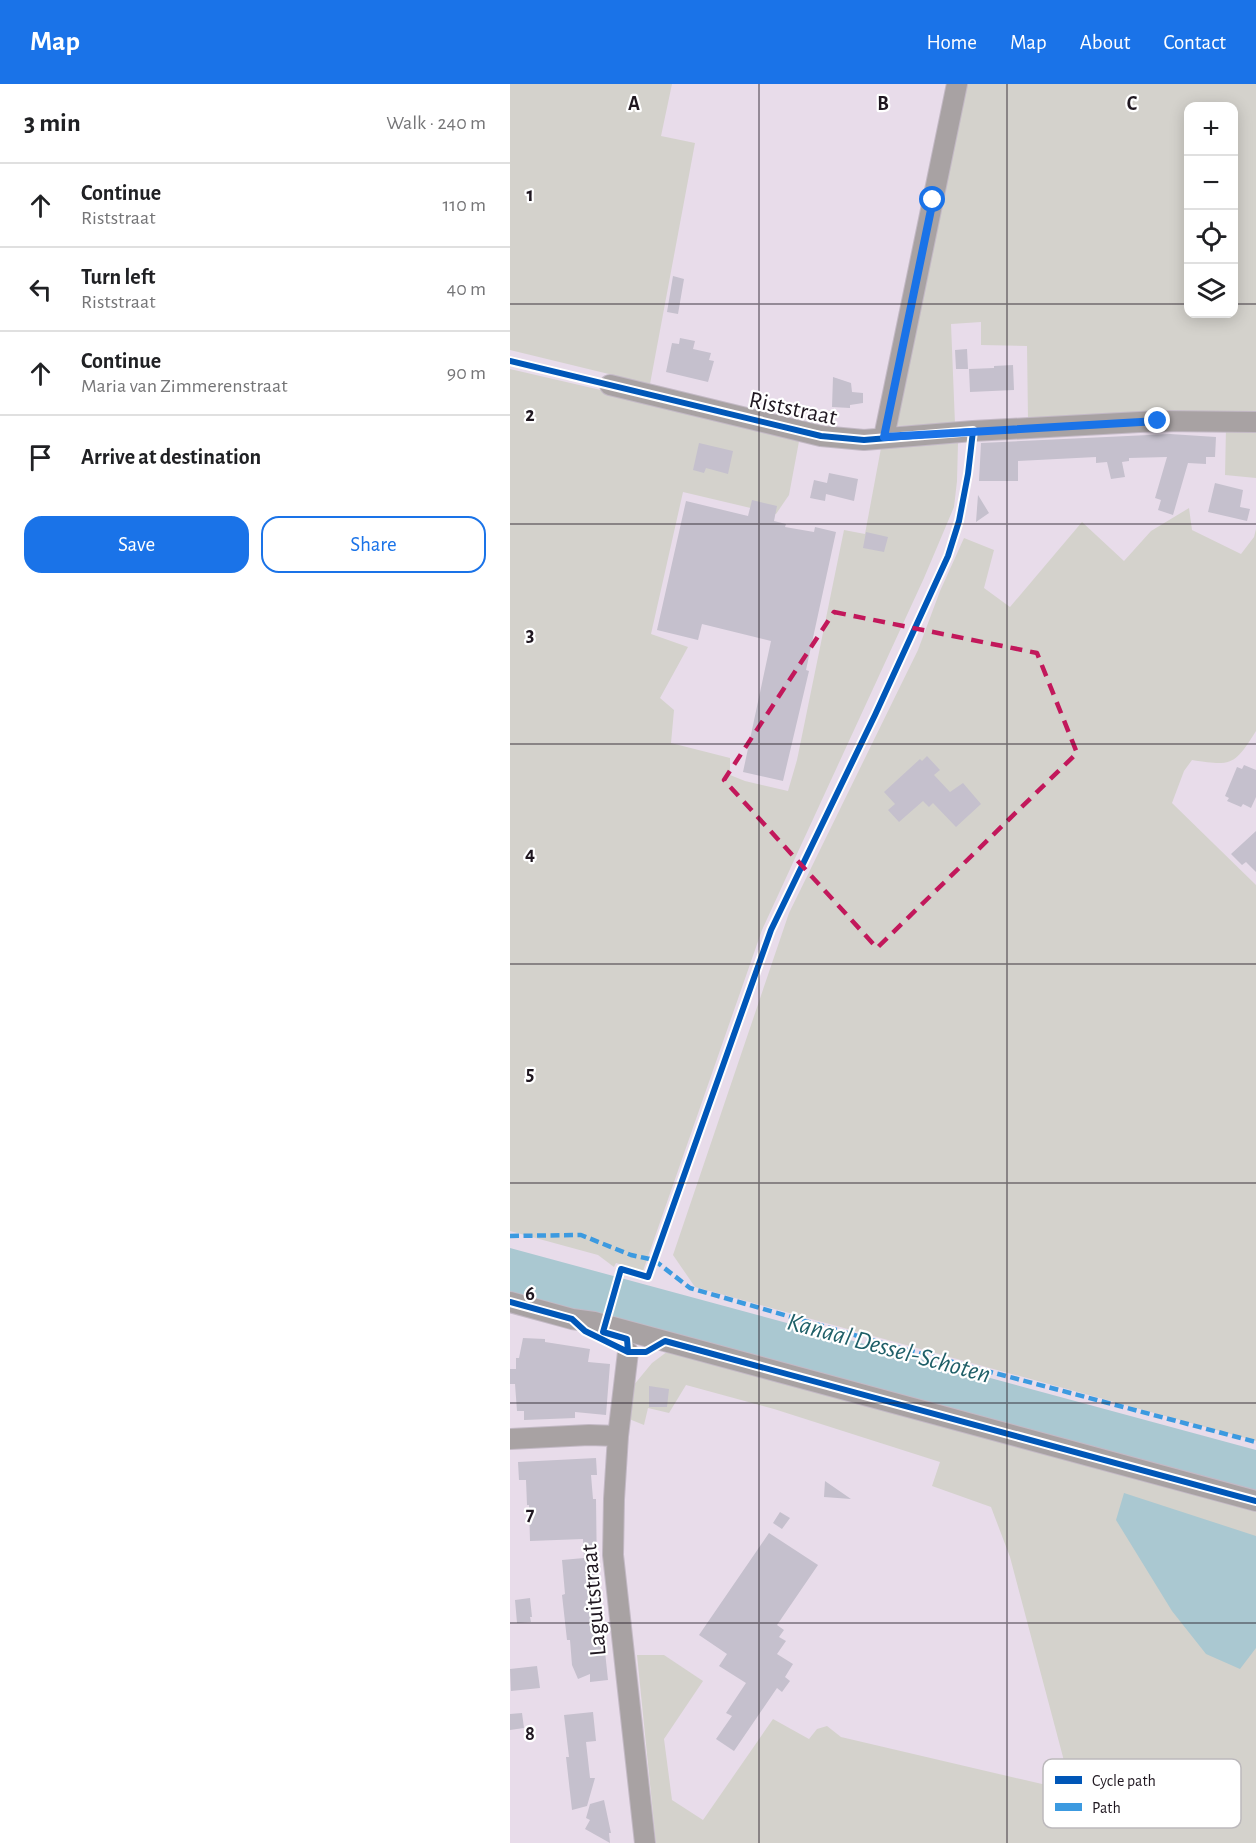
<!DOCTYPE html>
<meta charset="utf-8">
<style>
:root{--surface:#fff;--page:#f2f2f2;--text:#202124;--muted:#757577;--line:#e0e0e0;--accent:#1a73e8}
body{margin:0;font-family:"Alegreya Sans",sans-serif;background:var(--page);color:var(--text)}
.controls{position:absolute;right:18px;top:18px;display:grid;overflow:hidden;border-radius:12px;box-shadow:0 3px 15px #0003}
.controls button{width:54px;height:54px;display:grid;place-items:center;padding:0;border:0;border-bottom:2px solid var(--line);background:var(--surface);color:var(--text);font:30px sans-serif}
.stop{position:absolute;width:18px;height:18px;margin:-14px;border:4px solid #1a73e8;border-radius:50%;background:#fff}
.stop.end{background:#1a73e8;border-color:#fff;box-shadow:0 2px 6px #0008}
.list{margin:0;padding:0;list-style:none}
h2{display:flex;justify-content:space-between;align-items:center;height:78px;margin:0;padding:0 24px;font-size:26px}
h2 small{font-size:20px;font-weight:400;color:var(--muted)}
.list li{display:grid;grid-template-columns:39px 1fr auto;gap:18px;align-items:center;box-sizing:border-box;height:84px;padding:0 24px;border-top:2px solid var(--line)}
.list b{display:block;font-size:22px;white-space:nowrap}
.list p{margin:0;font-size:20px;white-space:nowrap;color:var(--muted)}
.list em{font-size:20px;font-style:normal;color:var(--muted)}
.actions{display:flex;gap:12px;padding:18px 24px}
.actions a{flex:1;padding:14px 0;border:2px solid var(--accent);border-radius:18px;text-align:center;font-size:21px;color:var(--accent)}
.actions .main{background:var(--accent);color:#fff}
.icon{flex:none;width:33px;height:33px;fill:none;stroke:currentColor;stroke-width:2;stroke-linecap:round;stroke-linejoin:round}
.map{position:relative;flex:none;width:746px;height:1759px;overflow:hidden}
header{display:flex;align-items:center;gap:36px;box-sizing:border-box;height:84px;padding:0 30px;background:var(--accent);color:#fff}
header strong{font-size:28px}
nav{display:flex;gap:33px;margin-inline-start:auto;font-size:21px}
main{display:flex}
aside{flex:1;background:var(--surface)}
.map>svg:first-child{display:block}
.green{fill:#d4d2cc;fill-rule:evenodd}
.water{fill:#aac8d1}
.building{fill:#c5c0cd}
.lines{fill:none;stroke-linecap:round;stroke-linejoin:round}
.minor-casing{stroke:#c3b9c5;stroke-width:22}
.path{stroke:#aca6a9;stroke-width:2;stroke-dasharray:3 3;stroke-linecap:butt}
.minor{stroke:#a8a2a3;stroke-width:20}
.path-bridge{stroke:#aca6a9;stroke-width:2;stroke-dasharray:3 3;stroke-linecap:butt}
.quiet{stroke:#3c9ae0;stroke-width:4.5;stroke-dasharray:9 4.5;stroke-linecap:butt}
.cycleway-casing{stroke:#fff;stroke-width:10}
.cycleway{stroke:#0057b8;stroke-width:6}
.route{stroke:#1a73e8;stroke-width:8}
.marked{fill:none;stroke:#c2185b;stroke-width:4.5;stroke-dasharray:12 8;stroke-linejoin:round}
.grid{fill:none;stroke:#1f1720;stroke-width:1.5;stroke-opacity:0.55}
.labels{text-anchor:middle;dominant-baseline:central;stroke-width:4.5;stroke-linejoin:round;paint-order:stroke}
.street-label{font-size:24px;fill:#1f1720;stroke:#fff}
.water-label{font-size:26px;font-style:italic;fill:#1f5f68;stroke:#fff}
.key{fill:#fff;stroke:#bcb9bc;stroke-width:1.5}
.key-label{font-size:16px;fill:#1f1720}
.grid-label{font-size:20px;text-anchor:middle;font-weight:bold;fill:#1f1720;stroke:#fff;stroke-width:4.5;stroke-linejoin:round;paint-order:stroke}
</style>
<header>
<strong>Map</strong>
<nav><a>Home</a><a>Map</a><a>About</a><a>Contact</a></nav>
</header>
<main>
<aside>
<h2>3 min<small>Walk · 240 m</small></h2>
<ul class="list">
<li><svg class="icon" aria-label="ahead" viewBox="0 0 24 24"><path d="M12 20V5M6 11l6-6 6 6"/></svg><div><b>Continue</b><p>Riststraat</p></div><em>110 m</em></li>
<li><svg class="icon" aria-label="left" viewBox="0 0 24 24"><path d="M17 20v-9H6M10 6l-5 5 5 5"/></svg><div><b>Turn left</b><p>Riststraat</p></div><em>40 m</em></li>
<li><svg class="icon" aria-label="ahead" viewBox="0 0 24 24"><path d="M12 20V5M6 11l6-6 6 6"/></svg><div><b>Continue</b><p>Maria van Zimmerenstraat</p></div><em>90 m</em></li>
<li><svg class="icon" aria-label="arrive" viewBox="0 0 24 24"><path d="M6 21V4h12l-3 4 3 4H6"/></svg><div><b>Arrive at destination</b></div></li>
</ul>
<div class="actions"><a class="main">Save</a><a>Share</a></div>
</aside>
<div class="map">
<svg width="746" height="1759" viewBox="0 0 746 1759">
<rect width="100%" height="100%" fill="#e8dcea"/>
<!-- green -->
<path class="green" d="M0 0H162L151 52 185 59 140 300 0 266Z
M456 0H746V330L518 336 517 262 471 261V238L441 240 445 340 386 342ZM678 22H724V230H678Z
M0 285 290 352 279 411 266 430 173 408 141 550 178 563 150 614 164 626 161 659 220 674V691L235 697 278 707 287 676 334 446 355 450 371 364 448 359 447 397 444 423 414 494 252 846 133 1187 106 1179 104 1183 88 1171 0 1147Z
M716 344 746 346V394L715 391Z
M679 424 682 446 731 470 744 453 746 445V647C724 682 722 682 682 676L674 687 662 719 746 801V1357L185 1203 163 1171 279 829 408 566 430 507 454 454 484 466 474 504 500 523 572 438 614 477 641 447Z
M158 1267 746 1421V1759H146L127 1571H154L193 1597 154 1655 162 1716 193 1736 263 1635 299 1655 307 1645 317 1642 331 1653 562 1707 500 1473 481 1423 422 1402 430 1378 264 1325 176 1301 159 1329 138 1324 134 1341 119 1335 123 1302 142 1279Z"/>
<!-- water -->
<path class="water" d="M0 1164 746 1366V1411L0 1209Z
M614 1409 746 1452V1564L730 1585 696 1570 662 1527 606 1436Z"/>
<!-- building -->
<path class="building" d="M163 192 174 195 168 230 157 228Z
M170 254 185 257 183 265 201 269 199 276 204 277 198 298 156 288 162 259 169 260Z
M457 265 458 285H446L445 266Z
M503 281 504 306 460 308 459 285 484 284V282Z
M323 293 341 299 342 308 353 309V319L340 321V324L322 323Z
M660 350 706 353 705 373H696V380L678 379 663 431 648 426 651 416 645 414 657 373 619 374V377L612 378 615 393 601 395 597 378 586 379V373L508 377V397H469L471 359Z
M189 359 223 367 218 390 196 384 194 389 183 386Z
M319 389 348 395 344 417 316 410 315 417 300 414 304 396 317 399Z
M705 399 733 406 730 423 740 425 737 437 698 428Z
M468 411 479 429 466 438Z
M242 416 267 422 264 437 276 440 275 443 304 448 305 443 326 448 296 586 299 587 273 697 233 688 261 557 192 540 188 556 147 546 176 417 238 432Z
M356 448 378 453 374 468 353 464Z
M417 672 430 686 424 691 440 708 453 699 471 720 446 743 423 719 419 723 413 717 389 738 378 726 385 720 374 708 410 675 412 677Z
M734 681 746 686V713L741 724 733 720 731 723 717 717 719 714 715 712 727 683 732 685Z
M746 747V788L736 778 732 781 721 770Z
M13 1254 35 1255V1258L80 1265 78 1278 100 1280 96 1331 65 1328V1334L14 1336V1327H7L5 1300H0V1285H6V1274H9Z
M139 1302 159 1305 157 1323H139Z
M86 1374 87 1391H81L83 1415H86L87 1492 98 1596 80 1598V1590L68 1595 62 1581 60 1556H57L52 1511 55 1510 52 1476 74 1474 73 1455 20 1457 19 1421H17L16 1396H9L8 1378Z
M315 1397 341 1415 314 1413Z
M270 1428 280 1434 272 1445 263 1439Z
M259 1449 308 1481 267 1541 274 1546 269 1553 276 1557 267 1570 283 1580 275 1593 280 1597 272 1608 267 1604 224 1667 206 1655 222 1632 216 1629 236 1599 209 1582 217 1570 189 1551Z
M20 1514 22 1533H20L21 1538 7 1539 5 1516Z
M27 1582 30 1604 1 1607 0 1585Z
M83 1628 86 1657 76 1658 80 1694H85L77 1722 62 1726 56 1673H59L54 1631Z
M12 1629 14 1644 0 1646V1630Z
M94 1716 101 1749H99L100 1759 75 1745 80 1736 76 1734 80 1720Z"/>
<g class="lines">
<!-- minor casing -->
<g class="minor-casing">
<path id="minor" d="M100 301 311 352 354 356 463 347 648 337 746 338
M374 353 447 0
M0 1218 62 1235 84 1238 746 1417
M118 1268 108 1352 104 1415 103 1471 135 1759
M0 1355 79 1351 108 1352"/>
</g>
<!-- path -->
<path class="path" d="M111 1185 138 1193"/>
<!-- minor -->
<use href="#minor" class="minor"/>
<!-- path-bridge -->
<path class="path-bridge" d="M93 1248 111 1185"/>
<!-- quiet -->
<path class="quiet" d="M0 1152 71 1151 121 1171 144 1176 180 1204 386 1263 746 1358"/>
<!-- cycleway casing -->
<g class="cycleway-casing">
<path id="cycleway" d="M0 277 311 352 354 356 463 347 458 390 449 437 438 472 365 631 261 846 138 1193 111 1185 93 1248 117 1255 118 1268
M0 1218 62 1235 75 1247 118 1268H136L155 1257 746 1417"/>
</g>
<!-- cycleway -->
<use href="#cycleway" class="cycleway"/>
</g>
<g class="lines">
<!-- route -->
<path class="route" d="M423 116 374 353 648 337"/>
</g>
<!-- marked area -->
<path class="marked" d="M324 528 527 569 567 669 367 864 214 696Z"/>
<!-- grid -->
<path class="grid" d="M249 0V1759M497 0V1759M0 220H678M724 220H746M0 440H746M0 660H746M0 880H746M0 1099H746M0 1319H746M0 1539H746"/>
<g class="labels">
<!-- street labels -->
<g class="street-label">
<text transform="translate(283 325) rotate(12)">Riststraat</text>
<text transform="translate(84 1516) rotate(-95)">Laguitstraat</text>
</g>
<!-- water labels -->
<g class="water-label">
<text transform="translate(379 1264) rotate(15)">Kanaal Dessel-Schoten</text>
</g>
</g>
<!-- legend -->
<rect x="533" y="1675" width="198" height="69" rx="9" class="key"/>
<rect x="545" y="1692" width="27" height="8" fill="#0057b8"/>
<rect x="545" y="1719" width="27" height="8" fill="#3c9ae0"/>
<g class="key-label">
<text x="582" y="1702">Cycle path</text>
<text x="582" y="1729">Path</text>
</g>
<g class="grid-label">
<text x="124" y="26">A</text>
<text x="373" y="26">B</text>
<text x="622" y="26">C</text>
<text x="20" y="117">1</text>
<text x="20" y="337">2</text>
<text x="20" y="557">3</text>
<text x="20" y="776">4</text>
<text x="20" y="996">5</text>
<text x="20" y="1216">6</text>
<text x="20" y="1436">7</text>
<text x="20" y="1656">8</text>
</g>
</svg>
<div class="controls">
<button>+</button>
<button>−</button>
<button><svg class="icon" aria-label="locate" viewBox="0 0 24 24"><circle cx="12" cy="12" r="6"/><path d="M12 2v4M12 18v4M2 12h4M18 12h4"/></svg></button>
<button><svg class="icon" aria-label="layers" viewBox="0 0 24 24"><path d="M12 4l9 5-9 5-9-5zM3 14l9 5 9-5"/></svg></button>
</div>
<div class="stop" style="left:423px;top:116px"></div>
<div class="stop end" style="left:648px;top:337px"></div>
</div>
</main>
